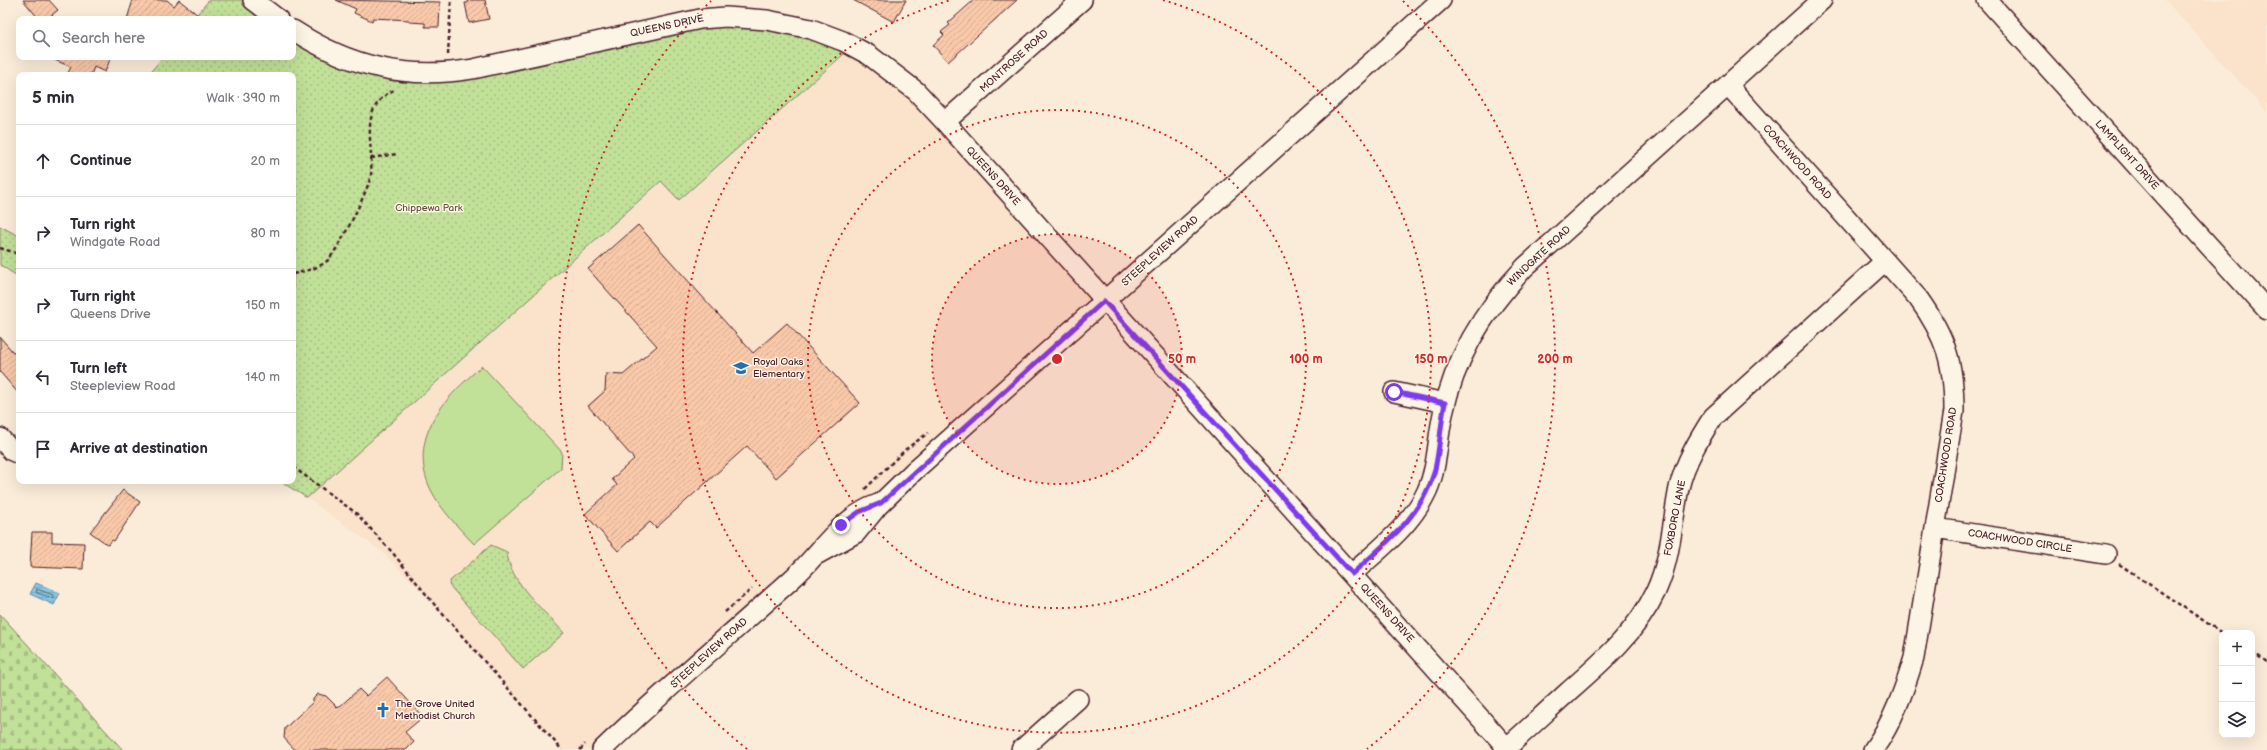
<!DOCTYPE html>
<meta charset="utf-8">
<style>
:root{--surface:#fff;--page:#f7f7f7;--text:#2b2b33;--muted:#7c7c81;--line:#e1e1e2}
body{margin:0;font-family:"Balsamiq Sans",sans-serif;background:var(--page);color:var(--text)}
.controls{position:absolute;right:12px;bottom:12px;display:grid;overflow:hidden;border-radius:8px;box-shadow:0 4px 16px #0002}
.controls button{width:36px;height:36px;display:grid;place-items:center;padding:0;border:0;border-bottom:1px solid var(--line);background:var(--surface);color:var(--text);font:20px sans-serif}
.stop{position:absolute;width:12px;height:12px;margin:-9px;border:3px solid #7c3aed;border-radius:50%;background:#fff}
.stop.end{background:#7c3aed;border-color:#fff;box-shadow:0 1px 4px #0008}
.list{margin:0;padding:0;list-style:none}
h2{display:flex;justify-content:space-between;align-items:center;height:52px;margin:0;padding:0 16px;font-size:17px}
h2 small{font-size:13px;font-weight:400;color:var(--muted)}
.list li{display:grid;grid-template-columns:26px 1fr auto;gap:12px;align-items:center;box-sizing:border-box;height:72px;padding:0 16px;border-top:1px solid var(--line)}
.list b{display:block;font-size:15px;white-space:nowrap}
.list p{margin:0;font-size:13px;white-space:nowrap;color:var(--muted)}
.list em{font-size:13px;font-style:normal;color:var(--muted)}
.icon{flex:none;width:22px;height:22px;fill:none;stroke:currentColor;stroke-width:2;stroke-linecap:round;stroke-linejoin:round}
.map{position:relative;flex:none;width:2267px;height:750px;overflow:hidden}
.search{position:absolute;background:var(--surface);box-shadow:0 4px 16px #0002;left:16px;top:16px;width:280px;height:44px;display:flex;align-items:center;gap:10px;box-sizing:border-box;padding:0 14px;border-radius:8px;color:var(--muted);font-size:15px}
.panel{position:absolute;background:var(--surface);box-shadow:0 4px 16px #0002;left:16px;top:72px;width:280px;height:412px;border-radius:8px}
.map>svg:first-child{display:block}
.built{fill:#fae2cb}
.grass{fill:#c1e098;stroke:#868062}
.cemetery{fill:url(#cemetery-stones);stroke:#868062}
.park{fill:url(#park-dots);stroke:#868062}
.water{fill:url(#water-rules);stroke:#6c859a}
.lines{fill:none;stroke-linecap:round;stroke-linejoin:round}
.shore{stroke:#616375;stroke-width:1}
.building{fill:url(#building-hatch);stroke:#4a1f2b}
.minor-casing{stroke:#4a1f2b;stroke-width:22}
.path{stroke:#4a1f2b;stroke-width:2.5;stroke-dasharray:4 3;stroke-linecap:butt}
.minor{stroke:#fcf5e5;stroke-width:19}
.route{stroke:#7c3aed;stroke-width:5}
.ring{fill:none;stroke:#d62828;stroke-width:2;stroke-dasharray:2 4}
.labels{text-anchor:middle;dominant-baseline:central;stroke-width:3;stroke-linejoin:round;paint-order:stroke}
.street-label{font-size:10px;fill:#4a1f2b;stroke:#fcf5e5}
.park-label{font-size:10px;fill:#684f46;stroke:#fcf5e5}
.poi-label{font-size:10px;fill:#4a1f2b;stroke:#fcf5e5;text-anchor:start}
.centre{fill:#d62828;stroke:#fcf5e5;stroke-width:2}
.ring-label{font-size:12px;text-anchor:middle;font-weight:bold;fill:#d62828;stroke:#fcf5e5;stroke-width:3;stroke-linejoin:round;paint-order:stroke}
</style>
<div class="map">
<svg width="2267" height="750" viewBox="0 0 2267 750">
<defs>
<pattern id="cemetery-stones" width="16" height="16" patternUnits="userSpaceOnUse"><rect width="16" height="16" fill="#c1e098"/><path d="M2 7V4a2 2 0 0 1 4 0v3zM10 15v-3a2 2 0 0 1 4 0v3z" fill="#a7c083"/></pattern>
<pattern id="park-dots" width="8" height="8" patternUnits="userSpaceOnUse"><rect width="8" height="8" fill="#c1e098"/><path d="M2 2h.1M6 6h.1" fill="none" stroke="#a7c083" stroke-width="1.8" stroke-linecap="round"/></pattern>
<pattern id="water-rules" width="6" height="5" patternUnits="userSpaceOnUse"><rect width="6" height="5" fill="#83c9e4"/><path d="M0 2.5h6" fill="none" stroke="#73acc4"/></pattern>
<pattern id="building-hatch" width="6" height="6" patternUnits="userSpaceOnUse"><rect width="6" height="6" fill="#f9c9a9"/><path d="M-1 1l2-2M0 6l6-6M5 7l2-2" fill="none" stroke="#d7ac92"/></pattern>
</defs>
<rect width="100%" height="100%" fill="#fbecd9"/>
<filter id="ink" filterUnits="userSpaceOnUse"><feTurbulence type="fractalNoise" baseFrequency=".025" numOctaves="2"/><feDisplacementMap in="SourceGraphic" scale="8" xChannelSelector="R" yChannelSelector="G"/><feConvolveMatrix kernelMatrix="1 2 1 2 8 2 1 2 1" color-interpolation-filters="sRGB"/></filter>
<g filter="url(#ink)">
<!-- built -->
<path class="built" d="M2165 0H2267V112Z
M853 46 869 55 1104 301 602 750H562L434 604 381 551 307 498 662 181 679 200Z"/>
<!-- grass -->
<path class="grass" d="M482 366 562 452 561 468 474 544C459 528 441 510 431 490 406 438 445 397 482 366Z"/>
<!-- cemetery -->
<path class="cemetery" d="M0 614 123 750H0Z"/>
<!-- park -->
<path class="park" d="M209 0H253L278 19H193Z
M708 18 853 46 679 200 661 181 307 498 280 481H293V75H148L163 57H293V30L406 72Z
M0 226 19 236V277L0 265Z
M491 545 507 552C509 582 545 611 564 633L523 669 449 585 450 581Z"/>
<!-- water -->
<path class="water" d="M36 583 60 593 54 605 30 594Z"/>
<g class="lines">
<!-- shore -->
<path class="shore" d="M37 589 53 595V598L37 593Z"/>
</g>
<!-- building -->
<path class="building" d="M23 0H49L58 10 47 19H39Z
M133 0H167L174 6 179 0 203 19H127Z
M336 0 440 2 439 27H425V23L409 22V20L373 18 372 21 354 13 356 9Z
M467 0H485L489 19 469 23 465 3H468Z
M853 0H906L894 22Z
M974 0H1017L948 62 933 45 944 35 941 32 950 25 948 23Z
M48 57H111L105 72 94 67 91 75H67L71 67Z
M638 225 753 353 787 323 860 403 776 478 747 446 656 528 650 522 618 551 585 514 617 485 612 479 634 459 588 406 605 391 606 374 623 375 657 346 588 269Z
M0 337 19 359V394L0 372Z
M123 490 140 502 114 541 112 540 108 545 90 532Z
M32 532H52V542L84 543 83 569 30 567Z
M387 677 423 717 405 732 414 742 406 750H295L284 738 285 728 313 702V699L318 694 326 696 338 708 359 689 366 696Z"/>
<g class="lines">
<!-- minor casing -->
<g class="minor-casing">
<path id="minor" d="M253 0 278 19
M1987 0 2267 310
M293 30C350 67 406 80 473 69L700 19 726 17 767 20 811 29 843 41 869 55 916 91 945 122 1509 750
M1728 85 1918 298C1946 337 1954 363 1954 411L1914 658C1904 691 1893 722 1873 750
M945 122 1082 0
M1394 392 1445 403
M0 438 12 451 19 454
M1935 528 2106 554
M816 555 856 533 878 506 915 470 1441 0
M1352 574C1379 549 1411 526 1427 491 1438 466 1437 440 1443 414 1455 356 1485 309 1525 267L1822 0
M602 750C663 691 729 636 792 579 821 553 839 518 878 504
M1021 750 1078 699
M1504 750C1526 731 1547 711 1569 691 1602 662 1637 632 1656 591 1671 558 1672 523 1679 488 1685 462 1699 439 1713 417L1885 261"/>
</g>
<!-- path -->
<path class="path" d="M448 55 451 0
M371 158 397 154
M0 248 19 254
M293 274C305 271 317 269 327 261 338 251 369 189 371 175 374 141 357 107 396 89
M293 467 356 513 392 552 434 604 562 750
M865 489 906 449 928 433
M2119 564 2222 633
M725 612 752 589
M2252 652 2267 662
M580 750 585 744"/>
<!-- minor -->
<use href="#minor" class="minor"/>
</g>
</g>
<g class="lines" filter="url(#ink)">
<!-- route -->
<path class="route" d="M841 525 859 512 881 503 1104 301 1352 574C1384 544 1421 517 1434 473 1440 451 1440 426 1445 403L1394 392"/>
</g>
<!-- distance rings -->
<circle cx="1057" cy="359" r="125" fill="#d62828" fill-opacity=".12"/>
<g class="ring">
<circle cx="1057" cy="359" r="125"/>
<circle cx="1057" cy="359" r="249"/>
<path d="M1163 0A374 374 0 1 1 951 0"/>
<path d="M747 749A498 498 0 0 1 711 1M1403 1A498 498 0 0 1 1367 749"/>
</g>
<!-- icons -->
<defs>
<g id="school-bare" transform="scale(1.2)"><path d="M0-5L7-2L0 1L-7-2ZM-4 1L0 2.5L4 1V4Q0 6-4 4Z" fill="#1f6fb2" stroke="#fcf5e5" stroke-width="2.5" paint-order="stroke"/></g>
<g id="church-bare" transform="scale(1.2)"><path d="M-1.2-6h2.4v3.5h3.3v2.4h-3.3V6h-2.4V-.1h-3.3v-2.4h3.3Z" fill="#1f6fb2" stroke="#fcf5e5" stroke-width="2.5" paint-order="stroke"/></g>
</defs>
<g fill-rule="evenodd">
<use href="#school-bare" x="741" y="368"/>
<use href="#church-bare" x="383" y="710"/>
</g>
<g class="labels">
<!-- street labels -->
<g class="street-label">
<text transform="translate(667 26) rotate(-12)">QUEENS DRIVE</text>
<text transform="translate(1014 61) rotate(-42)">MONTROSE ROAD</text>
<text transform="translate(2127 155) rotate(48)">LAMPLIGHT DRIVE</text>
<text transform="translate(1797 162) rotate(48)">COACHWOOD ROAD</text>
<text transform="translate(993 176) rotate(48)">QUEENS DRIVE</text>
<text transform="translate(1160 251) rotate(-42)">STEEPLEVIEW ROAD</text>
<text transform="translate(1539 256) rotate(-43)">WINDGATE ROAD</text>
<text transform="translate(1946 455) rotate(-81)">COACHWOOD ROAD</text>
<text transform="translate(1675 518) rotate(-79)">FOXBORO LANE</text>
<text transform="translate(2020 541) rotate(9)">COACHWOOD CIRCLE</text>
<text transform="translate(1387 613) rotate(48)">QUEENS DRIVE</text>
<text transform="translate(709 653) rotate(-42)">STEEPLEVIEW ROAD</text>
</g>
<!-- park labels -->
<g class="park-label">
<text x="429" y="208">Chippewa Park</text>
</g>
<!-- poi labels -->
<g class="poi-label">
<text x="753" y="362">Royal Oaks<tspan x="753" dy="12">Elementary</tspan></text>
<text x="395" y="704">The Grove United<tspan x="395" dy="12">Methodist Church</tspan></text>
</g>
</g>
<circle cx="1057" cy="359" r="6" class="centre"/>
<g class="ring-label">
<text x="1182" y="363">50 m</text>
<text x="1306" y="363">100 m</text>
<text x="1431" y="363">150 m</text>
<text x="1555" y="363">200 m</text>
</g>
</svg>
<div class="controls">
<button>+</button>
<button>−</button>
<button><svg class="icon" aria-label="layers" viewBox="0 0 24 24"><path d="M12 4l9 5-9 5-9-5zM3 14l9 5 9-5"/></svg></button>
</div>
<div class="stop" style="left:1394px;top:392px"></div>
<div class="stop end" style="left:841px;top:525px"></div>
<div class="search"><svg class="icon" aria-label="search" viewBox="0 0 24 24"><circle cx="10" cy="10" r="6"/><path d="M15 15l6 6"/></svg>Search here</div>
<section class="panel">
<h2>5 min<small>Walk · 390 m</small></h2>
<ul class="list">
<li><svg class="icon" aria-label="ahead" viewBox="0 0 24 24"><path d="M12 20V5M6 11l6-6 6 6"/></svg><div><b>Continue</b></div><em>20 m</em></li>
<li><svg class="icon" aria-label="right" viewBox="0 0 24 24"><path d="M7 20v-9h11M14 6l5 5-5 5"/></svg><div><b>Turn right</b><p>Windgate Road</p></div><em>80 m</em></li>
<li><svg class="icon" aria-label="right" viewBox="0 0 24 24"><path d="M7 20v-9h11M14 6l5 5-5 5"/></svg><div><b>Turn right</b><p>Queens Drive</p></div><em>150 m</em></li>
<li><svg class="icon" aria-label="left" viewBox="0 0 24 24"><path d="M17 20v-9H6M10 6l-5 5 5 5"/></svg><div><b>Turn left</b><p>Steepleview Road</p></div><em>140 m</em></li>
<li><svg class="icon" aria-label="arrive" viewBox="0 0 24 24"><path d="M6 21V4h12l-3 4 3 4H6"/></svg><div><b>Arrive at destination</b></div></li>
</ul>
</section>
</div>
